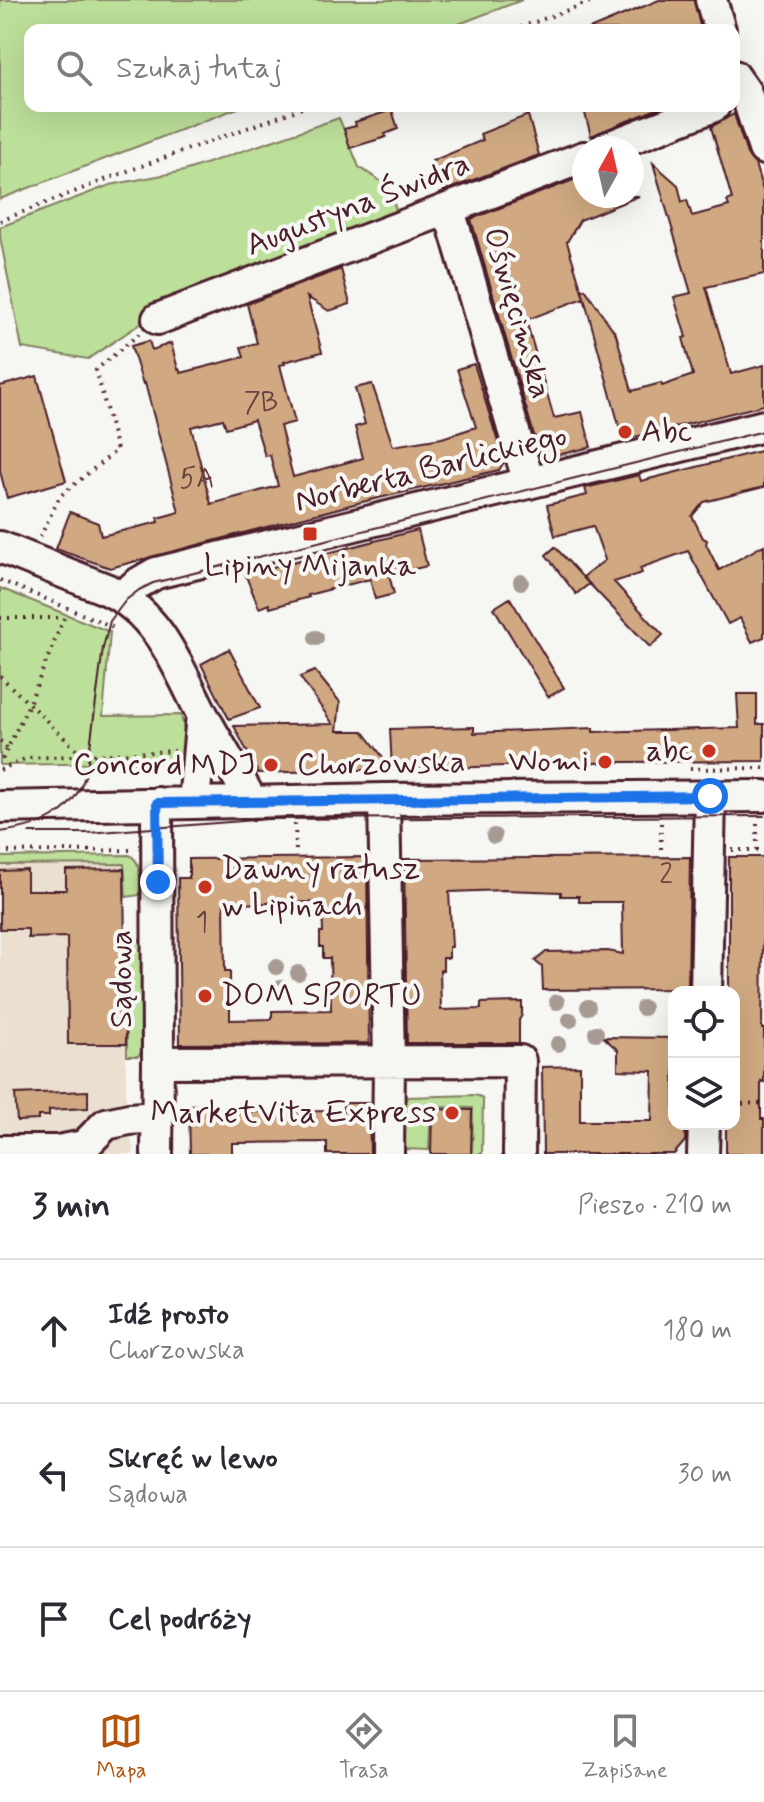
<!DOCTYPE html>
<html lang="pl">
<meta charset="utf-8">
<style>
:root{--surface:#fff;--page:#f2f2f3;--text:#2b2b33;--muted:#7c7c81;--line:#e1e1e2;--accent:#b45309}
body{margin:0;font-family:Mynerve,sans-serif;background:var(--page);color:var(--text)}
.controls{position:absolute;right:24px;bottom:24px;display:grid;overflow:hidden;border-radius:16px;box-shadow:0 8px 32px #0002}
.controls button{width:72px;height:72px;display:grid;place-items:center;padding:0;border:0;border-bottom:2px solid var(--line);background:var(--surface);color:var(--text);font:40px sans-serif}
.compass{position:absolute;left:572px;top:136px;width:72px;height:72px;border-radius:50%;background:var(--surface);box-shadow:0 8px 32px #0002;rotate:8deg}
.stop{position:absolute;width:24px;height:24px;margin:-18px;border:6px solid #1a73e8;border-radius:50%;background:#fff}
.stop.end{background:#1a73e8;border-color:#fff;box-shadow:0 2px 8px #0008}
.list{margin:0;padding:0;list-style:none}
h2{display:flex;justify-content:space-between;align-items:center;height:104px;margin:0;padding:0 32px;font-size:34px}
h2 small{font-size:26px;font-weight:400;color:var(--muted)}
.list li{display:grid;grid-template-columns:52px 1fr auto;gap:24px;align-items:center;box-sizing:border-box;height:144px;padding:0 32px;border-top:2px solid var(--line)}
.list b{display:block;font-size:30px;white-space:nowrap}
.list p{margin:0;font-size:26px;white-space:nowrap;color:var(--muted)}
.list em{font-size:26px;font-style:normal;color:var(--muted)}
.icon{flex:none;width:44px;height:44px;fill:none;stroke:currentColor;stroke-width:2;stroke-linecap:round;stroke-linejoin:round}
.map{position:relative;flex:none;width:764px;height:1154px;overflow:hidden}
.search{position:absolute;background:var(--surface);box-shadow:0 8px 32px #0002;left:24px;right:24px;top:24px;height:88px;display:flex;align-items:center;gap:20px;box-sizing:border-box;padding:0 28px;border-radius:16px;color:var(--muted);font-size:30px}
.sheet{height:536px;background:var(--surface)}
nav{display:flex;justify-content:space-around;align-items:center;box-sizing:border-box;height:112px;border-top:2px solid var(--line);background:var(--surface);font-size:22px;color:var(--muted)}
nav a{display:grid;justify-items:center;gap:4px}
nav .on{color:var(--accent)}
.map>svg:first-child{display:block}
.built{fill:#ebdfd0}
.green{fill:#bcdf99;stroke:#837f62;stroke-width:2}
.building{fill:#d0a982;stroke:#4a1f2b;stroke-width:2;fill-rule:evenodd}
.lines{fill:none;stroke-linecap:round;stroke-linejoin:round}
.minor-casing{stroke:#4a1f2b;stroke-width:36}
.path{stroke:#4a1f2b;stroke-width:4;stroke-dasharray:2 6;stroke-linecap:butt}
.minor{stroke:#f6f6f2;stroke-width:30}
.tram{stroke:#4a1f2b;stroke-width:2}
.tree{fill:#a79a93}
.route{stroke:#1a73e8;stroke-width:10}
.poi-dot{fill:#c8321e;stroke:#f6f6f2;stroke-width:3}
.labels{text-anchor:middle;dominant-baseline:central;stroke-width:8;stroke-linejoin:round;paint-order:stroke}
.number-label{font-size:28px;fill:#6c4241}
.street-label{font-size:32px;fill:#4a1f2b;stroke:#f6f6f2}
.poi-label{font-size:32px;fill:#4a1f2b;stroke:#f6f6f2;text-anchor:end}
</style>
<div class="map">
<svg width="764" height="1154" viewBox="0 0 764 1154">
<rect width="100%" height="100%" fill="#f6f6f2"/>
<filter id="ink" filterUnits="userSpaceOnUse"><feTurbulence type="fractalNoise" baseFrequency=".0125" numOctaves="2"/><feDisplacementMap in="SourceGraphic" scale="16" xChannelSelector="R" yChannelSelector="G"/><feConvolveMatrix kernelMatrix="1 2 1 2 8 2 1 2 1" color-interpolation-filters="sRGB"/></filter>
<g filter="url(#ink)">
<!-- built -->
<path class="built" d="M125 864 126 1106 134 1154H0V865Z"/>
<!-- green -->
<path class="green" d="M0 0H522L443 30H30V106H243L0 199Z
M339 118 359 167 388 186 399 219 155 314 88 359 22 348 0 237V227L110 185 184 171Z
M0 588 110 632 103 716 181 715 185 734 187 762 0 765Z
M129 855C143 861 139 881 140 895L126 897 124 864 0 865V857Z
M126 935 141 940 142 1046 141 1052 138 1056H127Z
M475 1095 481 1097 483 1101 482 1154H472L473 1108 431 1107 429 1150 403 1149 405 1102 407 1097Z"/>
<!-- building -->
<path class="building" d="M659 0H694L701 30H587Z
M583 106H664L591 136Z
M392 110 398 129 385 134 386 137 350 148 344 129 356 126 355 122Z
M734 114 747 154 755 164 764 194V274L706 287 731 374 764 365V405L623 440 582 290 585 289 616 334 632 391 661 383 662 386 693 375 683 338 686 337 674 297 691 293 653 163 678 185 682 202 687 200 692 216 729 206 727 201 732 199 711 127Z
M528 115 539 155 444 191 432 161 483 140 480 134Z
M584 176V196H639L580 220 567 242 584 298 526 320 554 418 582 412 591 447 541 459 471 219Z
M341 269 350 304 329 311 307 297 322 352 284 362 285 364 280 365 295 422 280 426 293 477 363 458 355 427 365 424 355 388 372 384 393 446 442 438 476 427 457 369 474 364 504 462 499 470 362 502 110 568 56 549 70 512 98 523 101 536 159 522 158 518 179 512 145 383 143 384 131 346 149 341 152 350 171 343 178 369H179L181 373 244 357 241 347 257 343 247 304ZM223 419 226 428 254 420 265 456 270 455 278 486 211 504 191 427Z
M37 376 66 481 7 498 0 471V386Z
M764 450V487L704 502 692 516 703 538 707 540 706 544 719 570 764 545V637L752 642 740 618 728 624 688 551 640 568 642 573 614 582 663 635 650 647 583 577 605 560 593 526 555 536 547 505 587 495 585 488 639 475 641 481Z
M418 530 427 566 389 575 394 594 375 599 370 579 308 595 309 597 270 608 269 604 259 608 245 574Z
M555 547 589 584 576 594 546 555Z
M510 598 564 688 548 697 494 608Z
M229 649 260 708 229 719 201 664Z
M315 671 340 702 337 731H363L392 769 258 773 234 726 333 724 300 677Z
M737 694H757V724H764V761L623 762 392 770 390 729 474 727V733L593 728V732L739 728Z
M367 857 369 1043 180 1044 178 878H189V859ZM322 902 323 932H320V947H323V958H330L331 1010 272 1011V1019L230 1020V971H225L224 904Z
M690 857 688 989 543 990 542 967 535 961 546 952 608 951 623 954 622 902H579V896H561V892L505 890 449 892 452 947H449V958H443V970H440L441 1010 481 1009V1003L522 1002V1015L519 1020V1043H407L404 859Z
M729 857H764L762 1029H764V1082L761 1081V1119H764V1154H726V1124H734V992H729Z
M124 869 126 1044H68L67 937 28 938V929H0V871L27 870V890H66V870Z
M603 1037 674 1038V1124H686L685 1141 674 1154H543L542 1067 580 1066V1121H652L653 1071 618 1070V1050Z
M88 1091V1108L49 1110V1116H38V1120L17 1121 15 1094Z
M343 1103H369L370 1154H327V1142L232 1143V1154H190L189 1105 215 1104V1112L343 1111Z
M432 1109 472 1110 471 1154H431Z"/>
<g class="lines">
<!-- minor casing -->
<g class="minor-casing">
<path id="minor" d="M711 0 720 30
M734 76 746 93 764 149
M606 148 714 106
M449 210 529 483
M158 319 584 157
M0 547 108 590C160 615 178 668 203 716 219 745 236 773 252 802
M122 597 137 584 156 573 764 426
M384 799 389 1063 388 1154
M157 803 158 1062 157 1154
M194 803 202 714
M0 807 384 799 764 796
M706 992 710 796
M158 1062 520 1061 519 1154
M0 1151H58L84 1146 106 1124 129 1119 158 1117
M703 1154 704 1124"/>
</g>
<!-- path -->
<path class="path" d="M513 30 595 0
M0 221 125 172 308 106
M40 537 60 496 117 450 96 370 139 334
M0 580 113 627
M0 618H64L29 704 0 764
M0 676 82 755
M0 741 8 749
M690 769 764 768
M0 770 27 758 175 751
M295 824 296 851
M661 849V820
M732 850H764
M757 850V818
M0 852 133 850
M734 1104 764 1103"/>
<!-- minor -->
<use href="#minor" class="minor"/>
<!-- tram -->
<path class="tram" d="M0 832C43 826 74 816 87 770L103 648 110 621 126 600 139 590 153 583 190 574 764 431
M29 833H88L269 819 764 816"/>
</g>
<!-- trees -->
<g class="tree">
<circle cx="521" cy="582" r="8"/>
<circle cx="316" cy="638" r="8"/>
<circle cx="494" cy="836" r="8"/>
<circle cx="276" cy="967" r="8"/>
<circle cx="298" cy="973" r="8"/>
<circle cx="281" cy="988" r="8"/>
<circle cx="557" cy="1002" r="8"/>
<circle cx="588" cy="1007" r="8"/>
<circle cx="643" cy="1008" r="8"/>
<circle cx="570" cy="1020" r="8"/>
<circle cx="596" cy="1033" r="8"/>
<circle cx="558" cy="1044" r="8"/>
</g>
</g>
<g class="lines" filter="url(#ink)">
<!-- route -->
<path class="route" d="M158 882 157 803 710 796"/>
</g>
<!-- markers -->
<g class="poi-dot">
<circle cx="625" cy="432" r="8"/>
<rect x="302" y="526" width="16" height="16" rx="4"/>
<circle cx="709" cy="751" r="8"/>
<circle cx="605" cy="762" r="8"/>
<circle cx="271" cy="765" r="8"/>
<circle cx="205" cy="887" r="8"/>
<circle cx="205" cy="996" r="8"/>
<circle cx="452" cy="1113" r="8"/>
</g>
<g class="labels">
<!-- number labels -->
<g class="number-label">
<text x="261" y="403">7B</text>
<text x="197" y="479">5A</text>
<text x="666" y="875">2</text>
<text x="202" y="923">1</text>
</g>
<!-- street labels -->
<g class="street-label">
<text transform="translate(358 205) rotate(-21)">Augustyna Świdra</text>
<text transform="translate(517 313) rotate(74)">Oświęcimska</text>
<text transform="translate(431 469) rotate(-14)">Norberta Barlickiego</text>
<text transform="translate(381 764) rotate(-1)">Chorzowska</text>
<text transform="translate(122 979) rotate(-90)">Sądowa</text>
</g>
<!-- poi labels -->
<g class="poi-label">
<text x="641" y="432" text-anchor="start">Abc</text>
<text x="310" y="566" text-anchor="middle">Lipiny Mijanka</text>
<text x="693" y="751">abc</text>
<text x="589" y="762">Womi</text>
<text x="255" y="765">Concord MDJ</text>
<text x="221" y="869" text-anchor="start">Dawny ratusz<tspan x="221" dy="37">w Lipinach</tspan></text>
<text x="221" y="996" text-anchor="start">DOM SPORTU</text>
<text x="436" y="1113">MarketVita Express</text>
</g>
</g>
</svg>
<div class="controls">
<button><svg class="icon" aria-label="locate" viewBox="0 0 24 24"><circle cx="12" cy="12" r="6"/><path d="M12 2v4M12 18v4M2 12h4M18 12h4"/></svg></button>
<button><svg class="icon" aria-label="layers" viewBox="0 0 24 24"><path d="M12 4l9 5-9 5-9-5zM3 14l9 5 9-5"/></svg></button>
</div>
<svg class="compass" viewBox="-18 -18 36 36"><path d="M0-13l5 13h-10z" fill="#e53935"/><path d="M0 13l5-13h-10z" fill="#7c7c81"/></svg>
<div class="stop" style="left:710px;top:796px"></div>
<div class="stop end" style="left:158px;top:882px"></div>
<div class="search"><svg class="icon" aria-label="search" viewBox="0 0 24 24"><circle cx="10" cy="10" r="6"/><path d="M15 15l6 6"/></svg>Szukaj tutaj</div>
</div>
<section class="sheet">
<h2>3 min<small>Pieszo · 210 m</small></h2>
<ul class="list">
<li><svg class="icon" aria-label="ahead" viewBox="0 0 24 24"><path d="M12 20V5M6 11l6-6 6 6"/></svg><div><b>Idź prosto</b><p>Chorzowska</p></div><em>180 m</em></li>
<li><svg class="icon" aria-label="left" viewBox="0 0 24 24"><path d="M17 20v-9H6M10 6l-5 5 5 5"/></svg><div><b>Skręć w lewo</b><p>Sądowa</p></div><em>30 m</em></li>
<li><svg class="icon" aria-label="arrive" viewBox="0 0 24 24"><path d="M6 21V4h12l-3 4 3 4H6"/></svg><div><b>Cel podróży</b></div></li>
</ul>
</section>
<nav>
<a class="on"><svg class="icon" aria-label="map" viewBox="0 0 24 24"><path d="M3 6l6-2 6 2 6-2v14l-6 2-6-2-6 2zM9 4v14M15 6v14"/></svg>Mapa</a>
<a><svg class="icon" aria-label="directions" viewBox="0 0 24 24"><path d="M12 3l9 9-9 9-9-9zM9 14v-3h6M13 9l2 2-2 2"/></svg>Trasa</a>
<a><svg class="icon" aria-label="saved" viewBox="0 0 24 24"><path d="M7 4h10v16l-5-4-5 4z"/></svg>Zapisane</a>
</nav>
